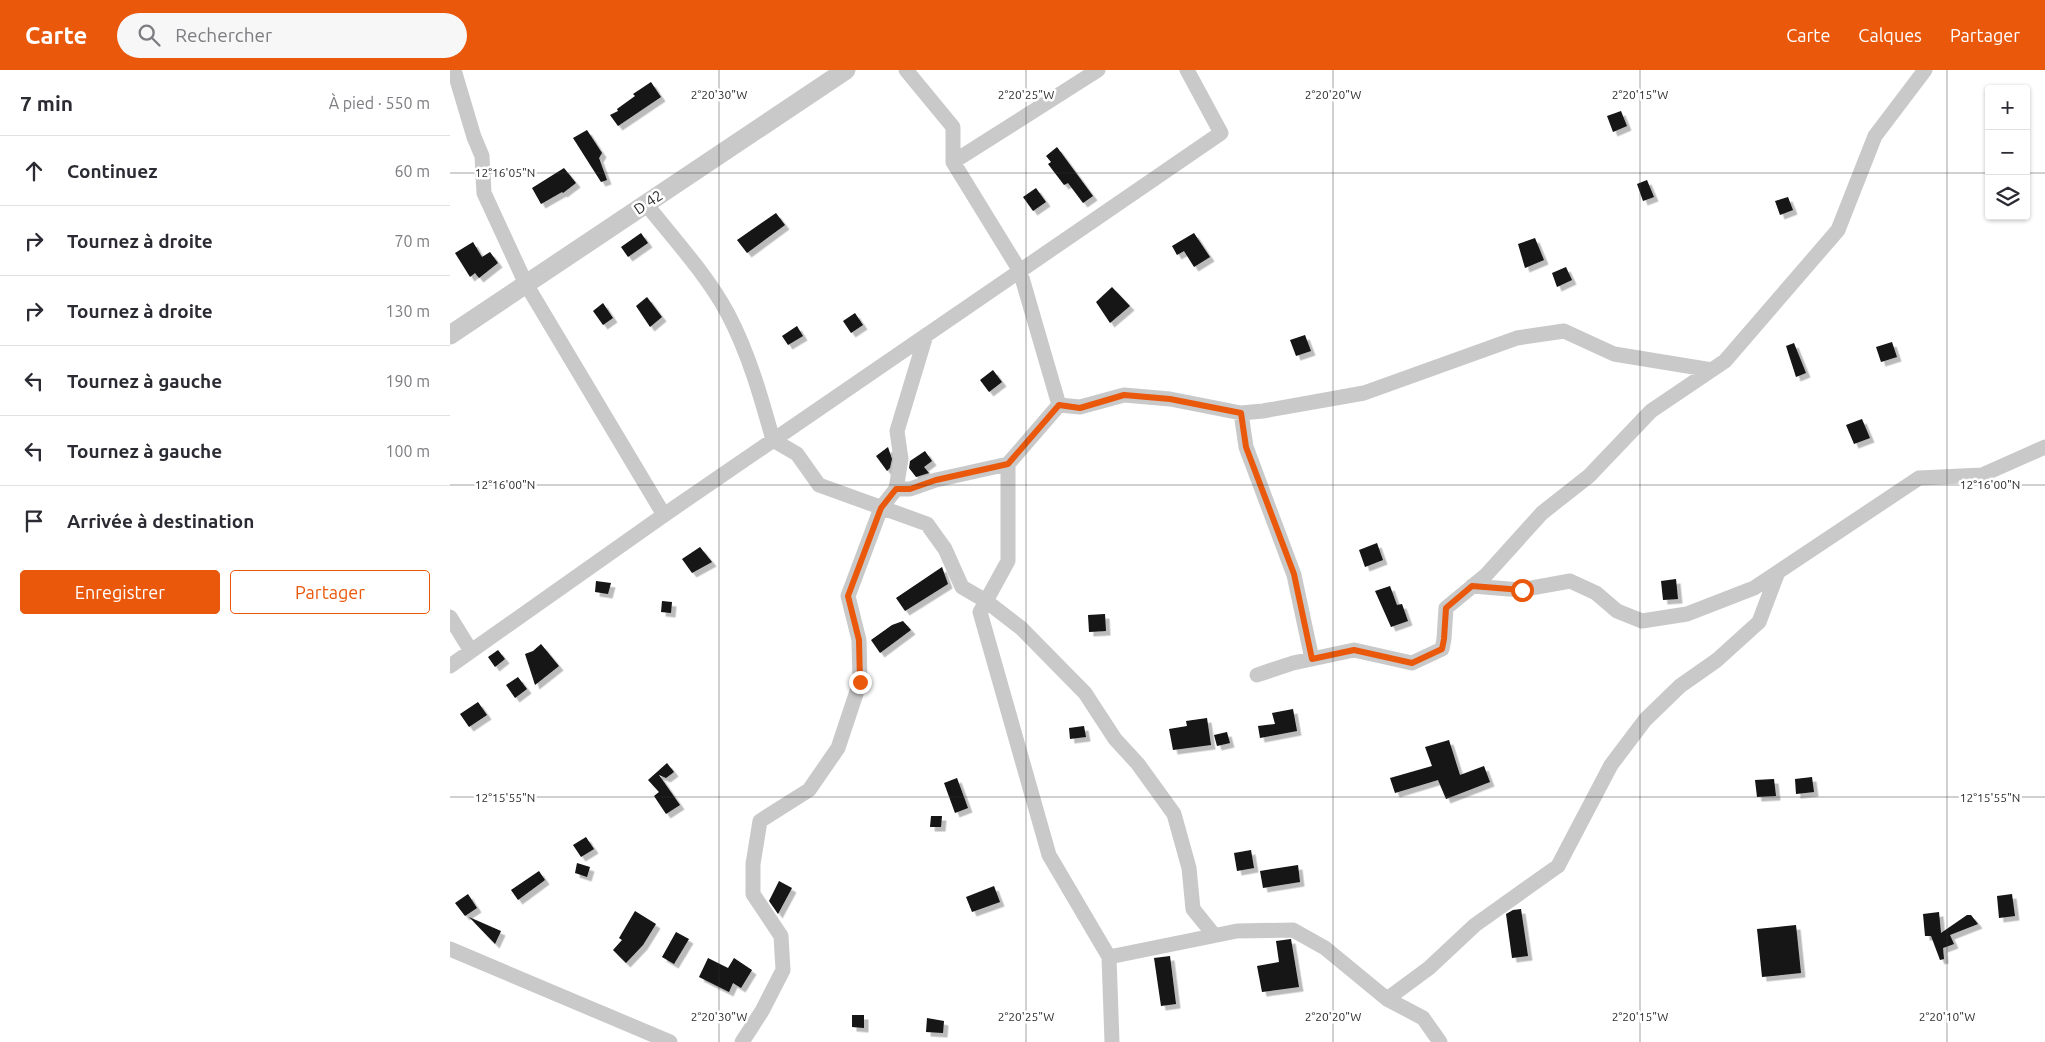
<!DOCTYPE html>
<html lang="fr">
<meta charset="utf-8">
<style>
:root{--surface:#fff;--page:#f7f7f7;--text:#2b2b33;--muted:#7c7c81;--line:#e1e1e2;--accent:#ea580c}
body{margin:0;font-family:Ubuntu,sans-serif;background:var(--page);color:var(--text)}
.controls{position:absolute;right:15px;top:15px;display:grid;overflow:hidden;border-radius:5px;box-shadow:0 1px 4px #0004}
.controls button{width:45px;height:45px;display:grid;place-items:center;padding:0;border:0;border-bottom:1px solid var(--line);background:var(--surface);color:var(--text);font:25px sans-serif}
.stop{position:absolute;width:15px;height:15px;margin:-11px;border:4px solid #ea580c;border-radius:50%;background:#fff}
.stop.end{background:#ea580c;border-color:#fff;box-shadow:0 1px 5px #0008}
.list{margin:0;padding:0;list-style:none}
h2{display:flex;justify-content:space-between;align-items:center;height:65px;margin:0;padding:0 20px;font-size:21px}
h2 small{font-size:16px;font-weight:400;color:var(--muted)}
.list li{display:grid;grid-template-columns:32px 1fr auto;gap:15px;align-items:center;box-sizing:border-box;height:70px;padding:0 20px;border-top:1px solid var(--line)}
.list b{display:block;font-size:19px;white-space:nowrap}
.list em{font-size:16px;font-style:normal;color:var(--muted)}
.actions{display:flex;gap:10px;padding:15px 20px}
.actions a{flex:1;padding:11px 0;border:1px solid var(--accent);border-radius:5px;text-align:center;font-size:18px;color:var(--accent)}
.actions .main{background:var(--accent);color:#fff}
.icon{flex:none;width:28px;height:28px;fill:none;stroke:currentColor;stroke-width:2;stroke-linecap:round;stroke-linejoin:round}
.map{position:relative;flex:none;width:1595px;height:972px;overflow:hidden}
header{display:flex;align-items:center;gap:30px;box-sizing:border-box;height:70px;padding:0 25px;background:var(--accent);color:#fff}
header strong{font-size:24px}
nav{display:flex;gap:28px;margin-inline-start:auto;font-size:18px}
.search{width:350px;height:45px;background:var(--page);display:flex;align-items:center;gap:12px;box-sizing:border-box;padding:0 18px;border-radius:28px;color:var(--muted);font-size:19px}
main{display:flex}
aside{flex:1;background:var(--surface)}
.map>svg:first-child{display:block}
.building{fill:#131313;filter:url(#shadow)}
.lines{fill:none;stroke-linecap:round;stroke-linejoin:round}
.minor{stroke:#c9c9c9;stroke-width:15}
.tertiary{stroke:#c9c9c9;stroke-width:19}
.route{stroke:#ea580c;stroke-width:6}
.ticks{fill:none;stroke:#2c2c2c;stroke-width:1;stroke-opacity:0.45}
.labels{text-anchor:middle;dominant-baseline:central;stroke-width:5;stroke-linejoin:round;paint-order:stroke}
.street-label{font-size:15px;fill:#2c2c2c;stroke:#fff}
.ticks-label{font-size:12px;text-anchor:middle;fill:#2c2c2c;stroke:#fff;stroke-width:5;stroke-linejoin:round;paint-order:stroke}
</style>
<header>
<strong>Carte</strong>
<div class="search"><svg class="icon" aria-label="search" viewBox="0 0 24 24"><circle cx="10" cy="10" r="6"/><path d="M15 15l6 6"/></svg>Rechercher</div>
<nav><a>Carte</a><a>Calques</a><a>Partager</a></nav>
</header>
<main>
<aside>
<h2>7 min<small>À pied · 550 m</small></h2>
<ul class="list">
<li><svg class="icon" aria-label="ahead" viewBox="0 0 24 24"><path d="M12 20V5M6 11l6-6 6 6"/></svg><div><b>Continuez</b></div><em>60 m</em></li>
<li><svg class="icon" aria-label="right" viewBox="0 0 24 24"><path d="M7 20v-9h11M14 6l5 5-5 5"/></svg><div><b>Tournez à droite</b></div><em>70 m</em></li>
<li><svg class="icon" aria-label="right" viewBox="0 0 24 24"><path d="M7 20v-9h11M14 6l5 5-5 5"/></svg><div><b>Tournez à droite</b></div><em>130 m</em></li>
<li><svg class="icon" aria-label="left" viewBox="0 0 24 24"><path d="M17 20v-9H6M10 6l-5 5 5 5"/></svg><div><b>Tournez à gauche</b></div><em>190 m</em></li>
<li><svg class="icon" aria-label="left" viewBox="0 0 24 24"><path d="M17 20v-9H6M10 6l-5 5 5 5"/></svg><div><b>Tournez à gauche</b></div><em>100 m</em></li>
<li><svg class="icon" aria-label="arrive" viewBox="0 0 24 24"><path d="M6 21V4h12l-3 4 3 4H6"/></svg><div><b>Arrivée à destination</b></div></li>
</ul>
<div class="actions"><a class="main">Enregistrer</a><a>Partager</a></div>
</aside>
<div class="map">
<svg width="1595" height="972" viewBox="0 0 1595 972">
<defs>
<filter id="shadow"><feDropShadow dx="4.5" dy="4.5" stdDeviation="0" flood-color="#0004"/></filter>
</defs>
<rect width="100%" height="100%" fill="#fff"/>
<!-- building -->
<path class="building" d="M201 12 211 27 168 56 160 45 168 41 167 39 185 26 183 24Z
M1171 41 1177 56 1163 62 1157 46Z
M137 60 152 83 149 88 157 110 151 112 123 68Z
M607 77 643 126 633 133 618 113 614 115 598 94 601 92 596 86Z
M114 98 126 113 113 123 112 122 91 134 82 118Z
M1197 110 1204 127 1193 131 1187 114Z
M586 118 596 132 583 141 573 127Z
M1338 127 1343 140 1330 145 1325 131Z
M326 143 335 155 297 183 287 170Z
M191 163 198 173 178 187 171 177Z
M744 163 760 187 744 197 734 181 727 185 722 176Z
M1085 168 1094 190 1075 198 1068 174Z
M23 172 32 187 40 182 48 193 29 208 25 203 20 207 5 183Z
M1116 197 1122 210 1107 217 1102 203Z
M662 217 680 236 660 253 646 232Z
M197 227 212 247 200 257 186 236Z
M153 233 163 248 153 255 143 241Z
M405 243 413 255 401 263 393 251Z
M347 256 353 266 338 275 332 266Z
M855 265 861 281 846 286 840 270Z
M1442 272 1447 287 1431 292 1426 277Z
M1344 273 1356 303 1346 307 1336 276Z
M543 300 552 312 539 322 530 310Z
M1412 349 1420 368 1404 374 1396 355Z
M438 377 442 389 440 398 437 401 426 386Z
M475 381 482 391 474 397 479 403 466 407 459 398 460 391Z
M927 473 933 490 915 497 909 480Z
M250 477 262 492 242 503 232 489Z
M492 497 498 514 455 541 446 528Z
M1226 509 1228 529 1213 530 1211 511Z
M146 511 161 513 158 524 145 522Z
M940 516 947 535 952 534 958 551 941 557 925 521Z
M212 531 222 532 221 543 211 542Z
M655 544 656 561 639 562 638 545Z
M453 551 461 560 430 583 421 570 442 555Z
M91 574 109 596 85 615 75 584 83 581Z
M48 580 55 589 45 597 38 587Z
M68 607 77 619 65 628 56 615Z
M28 632 37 645 19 657 10 644Z
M843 639 847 661 810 668 808 656 825 654 822 643Z
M757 648 761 675 723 680 719 659 737 656 736 651Z
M634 656 636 667 620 669 619 658Z
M777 662 780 673 767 676 764 665Z
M999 670 1010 705 1034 696 1040 712 996 729 988 710 945 723 940 708 982 696 975 677Z
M217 693 224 702 216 708 209 705 230 735 216 744 204 726 209 722 198 710Z
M1362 707 1364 722 1346 724 1345 709Z
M507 708 518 738 505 743 494 713Z
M1324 709 1326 726 1307 727 1305 710Z
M481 746H492L491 757H480Z
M136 767 144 779 131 787 123 775Z
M801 780 804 798 787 801 784 783Z
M127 793 140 797 137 807 125 803Z
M848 795 850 812 813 818 810 801Z
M89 801 95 810 68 830 61 820Z
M329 811 342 818 328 844 319 831Z
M544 816 550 832 522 842 516 827Z
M18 824 27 838 15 846 5 833Z
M1562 824 1565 846 1549 848 1547 826Z
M1071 839 1078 886 1062 888 1056 844 1063 840Z
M185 841 206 854 193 875 176 893 163 880 172 870 169 868Z
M1489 842 1491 863 1517 845H1521L1528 854 1500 865 1504 874 1493 878 1494 889 1490 890 1481 866H1475L1473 844Z
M19 847 51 861 45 874Z
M1346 855 1351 903 1312 907 1307 859Z
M226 862 239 869 224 894 212 887Z
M841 869 849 917 812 922 807 896 829 892 826 871Z
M720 886 726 934 711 936 704 888Z
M258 888 278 898 284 888 302 900 291 918 283 913 279 922 249 907Z
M402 945H414V958L402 957Z
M477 948 494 951 493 963 476 962Z"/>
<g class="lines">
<!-- minor -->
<path class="minor" d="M4 0 24 67 32 86 34 123 76 214 214 445
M456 0 503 57V92L570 201 609 335 558 394V491L530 542 599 785 659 887 662 972
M503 92 648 0
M196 134C224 169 257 205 278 244 299 284 311 327 323 370L347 384 369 415 477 454 495 479 512 517 536 531 571 558 635 623 665 669 688 694 724 744 739 798 743 839 764 865
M609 335 630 337 674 325 720 329 791 343 813 341 914 323 1067 268 1114 261 1164 284 1262 300
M791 343 796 377 844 505 862 589
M446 419H460L486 410 558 394
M1022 516 1071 520 1120 511 1146 523 1167 541 1192 551 1237 544 1304 518 1469 408 1532 405 1595 377
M0 547 21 581
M0 596 214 445 771 63 737 0
M807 605 843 593 904 580 962 593 992 579 994 569 996 538 1036 505 1092 443 1139 406 1201 341 1275 291 1388 160 1425 66 1475 0
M0 879 220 972
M659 887 787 861 843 860 875 878 937 929 973 948 990 972
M937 929 979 898 1025 855 1108 796 1161 695 1195 650 1230 616 1267 590 1309 552 1328 502
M292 972 312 941 333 900 331 866 303 824V794L310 751 359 720 388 678 410 612 409 570 398 526 431 438 446 419 451 389 447 361 476 265"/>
<!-- tertiary -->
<path class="tertiary" d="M0 265 396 0"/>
</g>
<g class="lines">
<!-- route -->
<path class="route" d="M410 612 409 570 398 526 431 438 446 419H460L486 410 558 394 609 335 630 338 674 325 720 329 791 343 796 377 844 504 862 589 904 580 962 593 992 579 994 569 996 538 1022 516 1072 520"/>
</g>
<!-- ticks -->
<path class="ticks" d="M269 0V972M576 0V972M883 0V972M1190 0V972M1497 0V972M0 103H1539M1576 103H1595M0 415H1595M0 727H1595"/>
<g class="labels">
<!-- street labels -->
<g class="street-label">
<text transform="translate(198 132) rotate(-34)">D 42</text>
</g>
</g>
<g class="ticks-label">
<text x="269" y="29">2°20'30"W</text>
<text x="576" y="29">2°20'25"W</text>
<text x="883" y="29">2°20'20"W</text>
<text x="1190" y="29">2°20'15"W</text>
<text x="55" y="107">12°16'05"N</text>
<text x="55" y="419">12°16'00"N</text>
<text x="1540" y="419">12°16'00"N</text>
<text x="55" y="732">12°15'55"N</text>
<text x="1540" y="732">12°15'55"N</text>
<text x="269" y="951">2°20'30"W</text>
<text x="576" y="951">2°20'25"W</text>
<text x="883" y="951">2°20'20"W</text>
<text x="1190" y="951">2°20'15"W</text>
<text x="1497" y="951">2°20'10"W</text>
</g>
</svg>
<div class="controls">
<button>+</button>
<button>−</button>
<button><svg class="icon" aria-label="layers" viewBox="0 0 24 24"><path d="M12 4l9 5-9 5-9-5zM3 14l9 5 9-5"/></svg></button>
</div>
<div class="stop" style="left:1072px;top:520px"></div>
<div class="stop end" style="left:410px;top:612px"></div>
</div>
</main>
